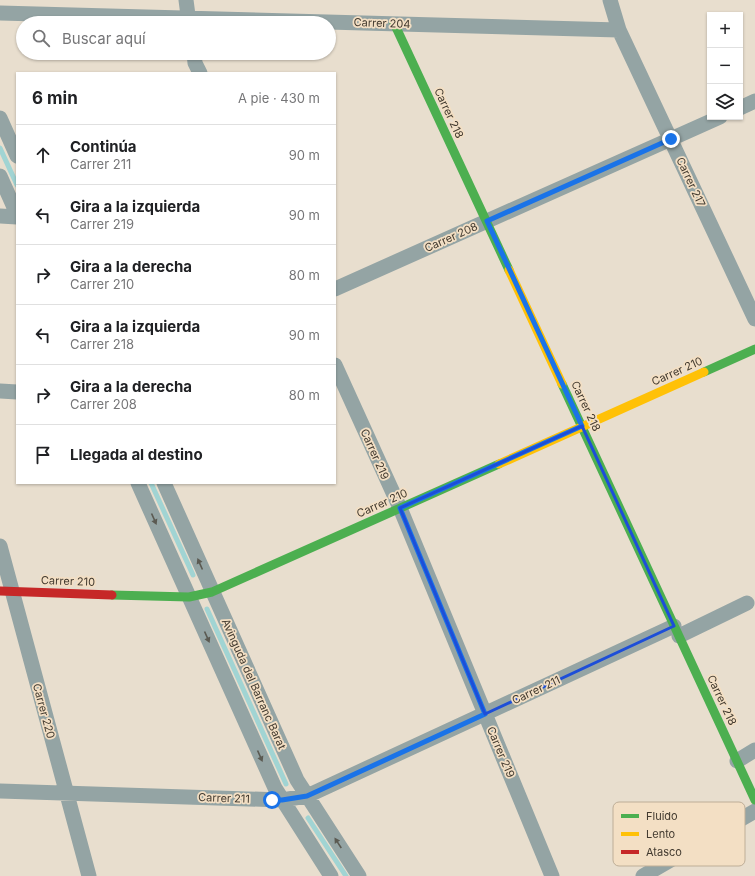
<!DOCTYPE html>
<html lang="es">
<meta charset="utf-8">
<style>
:root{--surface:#fff;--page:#f2f2f2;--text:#202124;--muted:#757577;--line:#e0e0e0}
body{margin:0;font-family:Inter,sans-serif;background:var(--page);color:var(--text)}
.controls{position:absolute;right:12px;top:12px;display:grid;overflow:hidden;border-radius:0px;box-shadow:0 1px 3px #0004}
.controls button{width:36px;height:36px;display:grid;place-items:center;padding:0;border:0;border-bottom:1px solid var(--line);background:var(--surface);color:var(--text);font:20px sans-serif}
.stop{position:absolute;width:12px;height:12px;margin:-9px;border:3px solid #1a73e8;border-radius:50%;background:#fff}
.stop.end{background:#1a73e8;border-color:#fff;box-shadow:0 1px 4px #0008}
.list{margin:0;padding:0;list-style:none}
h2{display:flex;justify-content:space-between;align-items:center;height:52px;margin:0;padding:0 16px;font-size:17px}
h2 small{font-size:13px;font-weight:400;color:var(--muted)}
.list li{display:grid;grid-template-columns:26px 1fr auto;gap:12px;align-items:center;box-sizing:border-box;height:60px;padding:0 16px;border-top:1px solid var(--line)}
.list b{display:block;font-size:15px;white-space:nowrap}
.list p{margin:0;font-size:13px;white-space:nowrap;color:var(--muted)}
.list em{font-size:13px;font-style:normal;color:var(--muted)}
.icon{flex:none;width:22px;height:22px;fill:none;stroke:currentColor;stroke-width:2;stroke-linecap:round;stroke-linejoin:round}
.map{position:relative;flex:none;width:755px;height:876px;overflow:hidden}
.search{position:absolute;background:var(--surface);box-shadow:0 1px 3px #0004;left:16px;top:16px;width:320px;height:44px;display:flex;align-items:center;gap:10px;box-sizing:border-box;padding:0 14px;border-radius:22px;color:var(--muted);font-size:15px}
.panel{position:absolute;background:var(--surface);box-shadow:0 1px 3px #0004;left:16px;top:72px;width:320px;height:412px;border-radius:0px}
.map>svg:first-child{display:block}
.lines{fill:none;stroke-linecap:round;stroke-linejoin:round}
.stream{stroke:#a1d4d3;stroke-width:5}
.street{stroke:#94a4a4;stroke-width:15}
.fast{stroke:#4caf50;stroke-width:9}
.slow{stroke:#ffc107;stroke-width:9}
.jam{stroke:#c62828;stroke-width:9}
.oneway{fill:#5b5a52}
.route{stroke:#1a73e8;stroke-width:5}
.marked{fill:none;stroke:#1d4ed8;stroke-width:3;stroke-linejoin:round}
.labels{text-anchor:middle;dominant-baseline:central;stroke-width:3.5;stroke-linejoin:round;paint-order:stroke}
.street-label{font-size:11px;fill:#423a2f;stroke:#f3dfc4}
.key{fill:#f3dfc4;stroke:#beae97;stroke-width:1}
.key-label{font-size:11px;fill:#423a2f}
</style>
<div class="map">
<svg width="755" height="876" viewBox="0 0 755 876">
<rect width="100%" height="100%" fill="#e8dece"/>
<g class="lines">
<!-- stream -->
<path class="stream" d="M0 148 17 185
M151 483 193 575
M207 609 286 784
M308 818 346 876"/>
<!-- street -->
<path class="street" d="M186 0 189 23
M610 0 619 30 755 319
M0 13 619 30
M194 53 195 63 200 73
M740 108 755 101
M0 118 17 156
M0 176 17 214
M0 216 17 217
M335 289 720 117
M335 365 400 508 552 876
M0 391 17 392
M138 483 275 788 331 876
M164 483 297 780 359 876
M0 546 89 876
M679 636 747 603
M737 761 755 750
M0 791 282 800 307 796 674 626
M643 876 755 811"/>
<!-- fast -->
<path class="fast" d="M394 23 509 270
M704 372 755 349
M562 384 755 800
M112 595 189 597 212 592 499 464"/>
<!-- slow -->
<path class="slow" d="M509 270 562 384
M499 464 704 372"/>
<!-- jam -->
<path class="jam" d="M0 591 112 595"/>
</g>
<!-- one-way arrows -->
<defs><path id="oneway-solid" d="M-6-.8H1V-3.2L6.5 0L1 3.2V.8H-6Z"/></defs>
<g class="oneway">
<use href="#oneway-solid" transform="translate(154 519) rotate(66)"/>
<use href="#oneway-solid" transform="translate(200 564) rotate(-114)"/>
<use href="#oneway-solid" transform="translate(207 637) rotate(66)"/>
<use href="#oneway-solid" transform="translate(260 756) rotate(66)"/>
<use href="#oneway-solid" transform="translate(338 843) rotate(-123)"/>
</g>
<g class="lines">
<!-- route -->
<path class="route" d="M272 800H282L307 796 485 714 400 508 582 426 487 221 671 139"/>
</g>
<!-- marked area -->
<path class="marked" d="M582 426 674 626 485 714 400 508Z"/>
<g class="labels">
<!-- street labels -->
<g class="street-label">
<text transform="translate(382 23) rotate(2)">Carrer 204</text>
<text transform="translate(449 113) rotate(65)">Carrer 218</text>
<text transform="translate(691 182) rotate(65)">Carrer 217</text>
<text transform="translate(451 237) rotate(-24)">Carrer 208</text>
<text transform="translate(677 371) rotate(-24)">Carrer 210</text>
<text transform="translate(586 406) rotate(65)">Carrer 218</text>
<text transform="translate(375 454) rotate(66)">Carrer 219</text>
<text transform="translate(382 503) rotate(-24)">Carrer 210</text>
<text transform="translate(68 581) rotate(2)">Carrer 210</text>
<text transform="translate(254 684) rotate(66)">Avinguda del Barranc Barat</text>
<text transform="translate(536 690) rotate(-25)">Carrer 211</text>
<text transform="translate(722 700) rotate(65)">Carrer 218</text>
<text transform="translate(44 711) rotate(75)">Carrer 220</text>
<text transform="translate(501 752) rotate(67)">Carrer 219</text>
<text transform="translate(224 798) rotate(2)">Carrer 211</text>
</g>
</g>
<!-- legend -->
<rect x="613" y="802" width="132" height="64" rx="6" class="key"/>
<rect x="621" y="814" width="18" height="4" fill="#4caf50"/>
<rect x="621" y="832" width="18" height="4" fill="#ffc107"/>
<rect x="621" y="850" width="18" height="4" fill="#c62828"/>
<g class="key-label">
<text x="646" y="820">Fluido</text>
<text x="646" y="838">Lento</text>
<text x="646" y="856">Atasco</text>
</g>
</svg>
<div class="controls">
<button>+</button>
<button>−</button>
<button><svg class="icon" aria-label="layers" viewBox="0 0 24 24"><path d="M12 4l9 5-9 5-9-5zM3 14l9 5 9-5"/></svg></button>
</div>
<div class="stop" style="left:272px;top:800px"></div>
<div class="stop end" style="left:671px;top:139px"></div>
<div class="search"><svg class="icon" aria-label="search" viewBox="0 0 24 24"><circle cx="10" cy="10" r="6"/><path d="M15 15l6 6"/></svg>Buscar aquí</div>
<section class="panel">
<h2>6 min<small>A pie · 430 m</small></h2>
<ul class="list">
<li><svg class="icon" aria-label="ahead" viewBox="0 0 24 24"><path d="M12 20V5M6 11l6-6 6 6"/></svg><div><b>Continúa</b><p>Carrer 211</p></div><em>90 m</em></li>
<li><svg class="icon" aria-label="left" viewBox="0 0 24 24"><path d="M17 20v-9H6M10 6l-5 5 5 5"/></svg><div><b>Gira a la izquierda</b><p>Carrer 219</p></div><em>90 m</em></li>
<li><svg class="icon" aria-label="right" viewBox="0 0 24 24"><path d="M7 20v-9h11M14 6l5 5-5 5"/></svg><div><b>Gira a la derecha</b><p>Carrer 210</p></div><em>80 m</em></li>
<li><svg class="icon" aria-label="left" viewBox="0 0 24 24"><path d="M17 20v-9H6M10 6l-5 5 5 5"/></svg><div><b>Gira a la izquierda</b><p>Carrer 218</p></div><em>90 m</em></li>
<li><svg class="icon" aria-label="right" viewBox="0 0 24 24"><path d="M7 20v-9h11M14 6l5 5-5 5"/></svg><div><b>Gira a la derecha</b><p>Carrer 208</p></div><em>80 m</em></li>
<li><svg class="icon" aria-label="arrive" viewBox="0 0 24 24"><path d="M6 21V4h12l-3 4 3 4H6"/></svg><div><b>Llegada al destino</b></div></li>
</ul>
</section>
</div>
